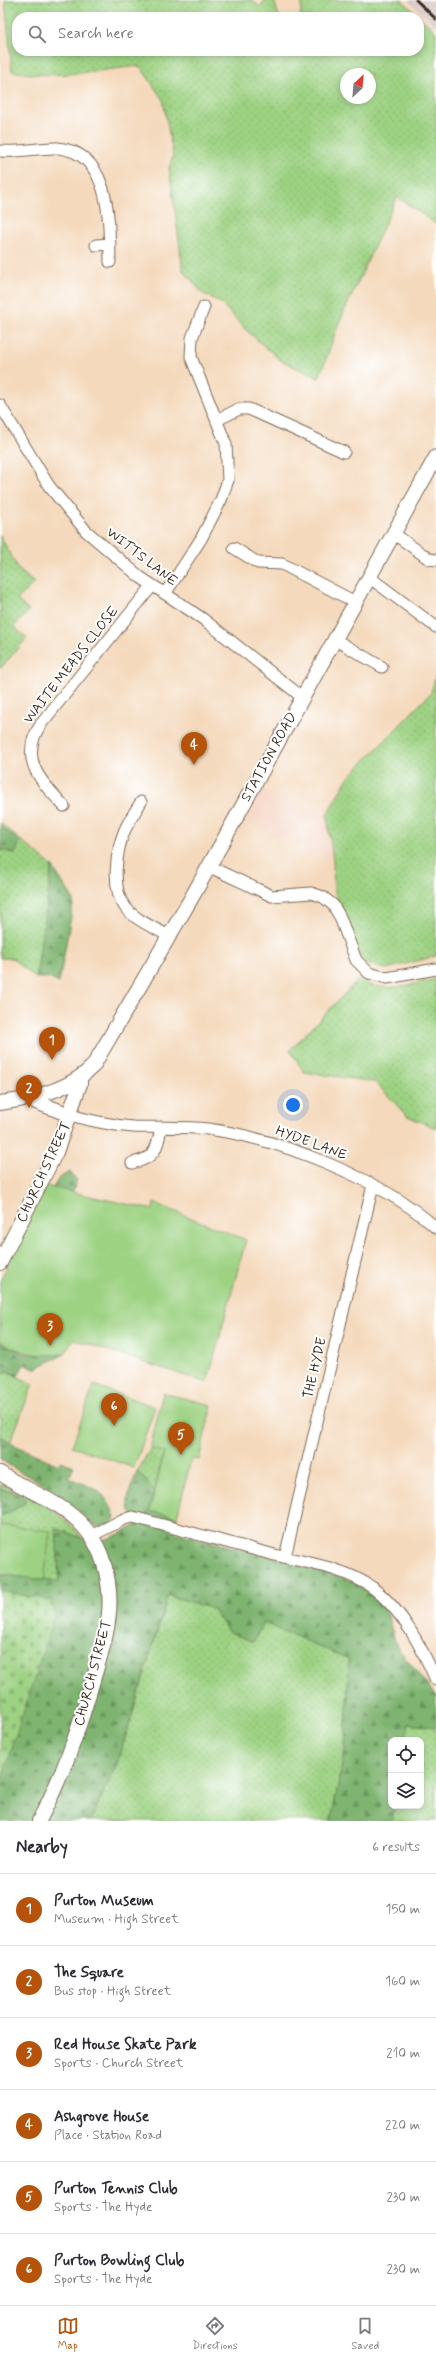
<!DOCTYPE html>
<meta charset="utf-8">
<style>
:root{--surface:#fff;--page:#f7f7f7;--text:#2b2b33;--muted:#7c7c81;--line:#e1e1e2;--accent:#b45309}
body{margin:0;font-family:Mynerve,sans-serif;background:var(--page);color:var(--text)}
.controls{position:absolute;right:12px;bottom:12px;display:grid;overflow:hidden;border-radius:8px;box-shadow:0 2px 6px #0003}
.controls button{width:36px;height:36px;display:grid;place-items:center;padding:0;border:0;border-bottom:1px solid var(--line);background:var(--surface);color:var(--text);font:20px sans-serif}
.compass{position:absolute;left:340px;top:68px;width:36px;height:36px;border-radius:50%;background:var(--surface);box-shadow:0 2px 6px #0003;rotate:26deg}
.you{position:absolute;left:293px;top:1105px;width:14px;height:14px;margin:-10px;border:3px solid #fff;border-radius:50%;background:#1a73e8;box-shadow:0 0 0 6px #1a73e833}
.badge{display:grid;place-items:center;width:26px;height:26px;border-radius:50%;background:var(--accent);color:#fff;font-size:13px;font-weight:700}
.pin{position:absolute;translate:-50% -33px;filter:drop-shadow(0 1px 2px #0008)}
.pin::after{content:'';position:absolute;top:21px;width:14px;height:12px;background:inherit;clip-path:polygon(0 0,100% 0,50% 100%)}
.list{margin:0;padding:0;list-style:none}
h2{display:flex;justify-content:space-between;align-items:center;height:52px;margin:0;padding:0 16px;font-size:17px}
h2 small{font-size:13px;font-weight:400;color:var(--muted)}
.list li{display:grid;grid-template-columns:26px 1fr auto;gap:12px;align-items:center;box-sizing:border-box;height:72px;padding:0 16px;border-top:1px solid var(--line)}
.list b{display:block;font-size:15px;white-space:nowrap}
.list p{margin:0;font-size:13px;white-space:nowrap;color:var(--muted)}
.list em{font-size:13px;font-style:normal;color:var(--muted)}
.icon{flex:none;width:22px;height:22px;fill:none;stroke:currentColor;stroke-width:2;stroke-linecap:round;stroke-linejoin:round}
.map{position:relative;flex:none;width:436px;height:1821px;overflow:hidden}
.search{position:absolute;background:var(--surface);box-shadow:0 2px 6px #0003;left:12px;right:12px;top:12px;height:44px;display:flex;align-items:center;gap:10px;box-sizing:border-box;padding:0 14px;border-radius:16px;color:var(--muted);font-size:15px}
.sheet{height:484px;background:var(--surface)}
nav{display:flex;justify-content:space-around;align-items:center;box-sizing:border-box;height:56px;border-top:1px solid var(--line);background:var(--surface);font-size:11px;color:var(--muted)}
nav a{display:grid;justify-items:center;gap:2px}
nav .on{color:var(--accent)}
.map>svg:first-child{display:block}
.built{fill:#f4d3c1}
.industrial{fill:#d0c0bc}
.grass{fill:url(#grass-dots);stroke:#6c7e50;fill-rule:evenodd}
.forest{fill:url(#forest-firs);stroke:#5c6f47}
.cemetery{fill:url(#cemetery-stones);stroke:#6c7e50}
.green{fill:#9dd282;stroke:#6c7e50}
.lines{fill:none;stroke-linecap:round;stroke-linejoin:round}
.minor-casing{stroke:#7c6755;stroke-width:13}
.tertiary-casing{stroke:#7c6755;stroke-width:16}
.minor{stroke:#fff;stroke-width:11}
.tertiary{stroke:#fff;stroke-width:14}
.rail{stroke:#3b2a1e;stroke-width:3}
.labels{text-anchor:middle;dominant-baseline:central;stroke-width:4;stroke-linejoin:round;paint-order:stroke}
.street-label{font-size:14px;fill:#3b2a1e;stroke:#fff}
</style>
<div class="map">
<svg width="436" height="1821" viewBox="0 0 436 1821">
<defs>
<pattern id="grass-dots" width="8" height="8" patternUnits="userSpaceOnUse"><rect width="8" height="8" fill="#9dd282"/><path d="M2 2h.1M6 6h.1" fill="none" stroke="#88b470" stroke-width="1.8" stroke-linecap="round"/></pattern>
<pattern id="forest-firs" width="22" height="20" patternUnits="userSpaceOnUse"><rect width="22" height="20" fill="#7eb470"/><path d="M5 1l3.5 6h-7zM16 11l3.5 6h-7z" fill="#68935b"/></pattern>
<pattern id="cemetery-stones" width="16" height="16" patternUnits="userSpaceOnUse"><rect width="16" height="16" fill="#9dd282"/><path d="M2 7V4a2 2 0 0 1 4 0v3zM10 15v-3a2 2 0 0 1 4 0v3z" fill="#88b470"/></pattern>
</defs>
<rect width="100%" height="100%" fill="#fff"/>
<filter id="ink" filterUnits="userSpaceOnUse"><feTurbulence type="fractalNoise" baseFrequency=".025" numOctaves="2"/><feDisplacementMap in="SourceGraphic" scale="8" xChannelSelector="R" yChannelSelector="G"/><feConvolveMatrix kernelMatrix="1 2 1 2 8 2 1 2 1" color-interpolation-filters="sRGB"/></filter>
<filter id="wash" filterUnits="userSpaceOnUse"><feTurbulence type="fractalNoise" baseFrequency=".012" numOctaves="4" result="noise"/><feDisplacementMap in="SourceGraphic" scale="16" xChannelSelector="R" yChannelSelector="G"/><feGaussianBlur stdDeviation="0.9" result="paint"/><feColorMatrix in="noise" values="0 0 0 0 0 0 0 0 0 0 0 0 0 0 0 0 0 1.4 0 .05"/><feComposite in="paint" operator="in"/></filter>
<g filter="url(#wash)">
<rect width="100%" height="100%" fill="#f4d9bc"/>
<!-- built -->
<path class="built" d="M259 789 327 814 333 861 242 821Z"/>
<!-- industrial -->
<path class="industrial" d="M408 0H431L436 4V27Z"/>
<!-- grass -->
<path class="grass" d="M5 0H252L260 7 265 0H274L279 17H17V51H419V17H300L302 0H402L436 32V224L397 197 339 323 319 378 280 360 246 330 221 303 202 293 183 270 169 168 173 155 163 100 140 66C96 70 55 80 12 71ZM346 74H370V98H346Z
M0 535 18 569 34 583 17 600 29 611 14 627 27 638 0 669Z
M436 673V956L386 969 366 964 355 950 346 918 334 891 333 861 327 814 347 779 431 693Z
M0 823 52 866 36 978 12 958H0V849L3 851 20 842 0 826Z
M359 979C381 995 411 984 436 979V1128L407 1116 375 1082 304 1072 290 1050Z
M6 1371 33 1384 10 1443 0 1435V1374Z
M150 1449 164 1452 154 1491 145 1478 137 1472Z
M0 1484C32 1497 62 1511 83 1539L57 1528 59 1582 44 1580 0 1525V1516L11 1512 25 1503 24 1499 17 1493 0 1489Z
M168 1595 213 1609 228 1631 253 1642 263 1622 349 1659 345 1750 331 1821H90L118 1762Z
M409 1724 436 1727V1821H392L394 1806H421V1740H405Z"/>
<!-- forest -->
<path class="forest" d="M0 826 20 842 15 854 0 849Z
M52 866 74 900 59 983 49 978H36Z
M70 1172 77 1180 71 1196 45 1201 59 1178Z
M0 1342 25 1354H65L34 1369 24 1364 18 1376 7 1371 0 1374Z
M0 1435 10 1443 59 1465 61 1461 74 1466 69 1478C94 1488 105 1489 115 1517L112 1524 98 1527C85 1520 79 1510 68 1501 48 1484 22 1475 0 1459Z
M137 1472 145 1478 154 1491 150 1511 177 1517 174 1532 315 1568 366 1586 386 1610 397 1647 436 1696V1727L409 1724 405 1740H391V1806H394L392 1821H331L345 1750 349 1659 264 1623 253 1642 228 1631 213 1609 168 1595 118 1762 90 1821H0V1785L24 1709 51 1601 0 1591V1574L59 1582 56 1528C97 1545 98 1545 137 1525 123 1499 127 1499 137 1472Z
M0 1489 17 1493 25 1499V1503L11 1512 0 1516Z"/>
<!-- cemetery -->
<path class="cemetery" d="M0 1591 51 1601 55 1613 0 1785Z"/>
<!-- green -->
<path class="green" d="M45 1186 153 1210 154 1203 246 1240 207 1383 73 1339 65 1354C36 1356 28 1355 0 1342V1281Z
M94 1385 155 1407 134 1468 72 1446Z
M163 1393 212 1405 199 1460 191 1459 177 1517 150 1511 164 1452 150 1449Z
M0 1525 50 1531 44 1580 0 1574Z"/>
</g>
<g filter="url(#ink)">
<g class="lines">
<!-- minor casing -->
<g class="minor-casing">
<path id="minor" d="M0 151C20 153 39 147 58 148 112 153 109 223 110 262
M96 245 110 244
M0 405 49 486 86 531 140 577 203 619 302 697
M217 420 239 409H249L344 452
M393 533 429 559 436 560
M234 548 258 563 282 564 355 602
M369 577 436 627
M165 594 201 539 221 500 228 480 226 444 191 357 192 338 204 307
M334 639 382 667
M141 802C135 812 128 822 124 832 116 852 111 889 125 907 135 920 155 928 169 936
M64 806C40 780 18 759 41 724L152 586
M208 866 272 896 311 893 323 897 333 905 340 917 356 960 369 973 387 978 436 969
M70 1115C91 1121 111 1125 133 1127 158 1128 183 1126 208 1129 278 1138 384 1180 436 1228
M132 1163C156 1158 157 1149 161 1127
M91 1536 124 1519 133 1517C179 1529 225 1542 271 1554 305 1563 344 1567 373 1588 403 1611 421 1646 436 1680
M285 1557 373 1185"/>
</g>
<!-- tertiary casing -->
<g class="tertiary-casing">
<path id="tertiary" d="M31 1098 36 1102 70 1115
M0 1103C32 1099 70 1090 93 1066L192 897 436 457
M0 1263 56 1152 80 1084V1078
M0 1473C28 1492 61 1501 84 1527 99 1544 107 1568 109 1591 112 1620 102 1652 93 1680 78 1732 64 1773 39 1821"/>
</g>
<!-- minor -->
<use href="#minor" class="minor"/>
<!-- tertiary -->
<use href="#tertiary" class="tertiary"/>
<!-- rail -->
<path class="rail" d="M416 0 436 19"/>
</g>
</g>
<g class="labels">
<!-- street labels -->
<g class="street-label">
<text transform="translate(142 557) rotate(38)">WITTS LANE</text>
<text transform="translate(71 665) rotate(-52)">WAITE MEADS CLOSE</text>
<text transform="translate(269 757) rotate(-61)">STATION ROAD</text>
<text transform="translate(311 1143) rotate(20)">HYDE LANE</text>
<text transform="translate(44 1172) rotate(-65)">CHURCH STREET</text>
<text transform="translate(315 1368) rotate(-77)">THE HYDE</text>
<text transform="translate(93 1673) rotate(-75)">CHURCH STREET</text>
</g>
</g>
</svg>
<div class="controls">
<button><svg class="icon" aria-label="locate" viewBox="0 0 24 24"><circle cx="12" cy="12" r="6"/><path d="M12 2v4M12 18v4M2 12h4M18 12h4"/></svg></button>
<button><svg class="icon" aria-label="layers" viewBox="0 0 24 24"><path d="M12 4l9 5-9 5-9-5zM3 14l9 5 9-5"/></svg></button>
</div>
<svg class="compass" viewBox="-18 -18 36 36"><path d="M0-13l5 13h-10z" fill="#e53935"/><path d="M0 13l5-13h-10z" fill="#7c7c81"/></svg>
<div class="you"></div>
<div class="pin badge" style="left:52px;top:1060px">1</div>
<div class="pin badge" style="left:29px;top:1108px">2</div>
<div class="pin badge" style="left:50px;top:1346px">3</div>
<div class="pin badge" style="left:194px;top:765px">4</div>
<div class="pin badge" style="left:181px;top:1455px">5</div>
<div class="pin badge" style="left:114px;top:1426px">6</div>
<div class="search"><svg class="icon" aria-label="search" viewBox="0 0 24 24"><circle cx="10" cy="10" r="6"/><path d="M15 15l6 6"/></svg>Search here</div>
</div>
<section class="sheet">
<h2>Nearby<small>6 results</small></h2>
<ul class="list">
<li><span class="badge">1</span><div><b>Purton Museum</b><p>Museum · High Street</p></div><em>150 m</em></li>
<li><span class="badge">2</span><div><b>The Square</b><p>Bus stop · High Street</p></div><em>160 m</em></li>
<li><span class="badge">3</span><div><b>Red House Skate Park</b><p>Sports · Church Street</p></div><em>210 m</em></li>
<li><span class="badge">4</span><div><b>Ashgrove House</b><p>Place · Station Road</p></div><em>220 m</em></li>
<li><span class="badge">5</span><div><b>Purton Tennis Club</b><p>Sports · The Hyde</p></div><em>230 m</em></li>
<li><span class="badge">6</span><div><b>Purton Bowling Club</b><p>Sports · The Hyde</p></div><em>230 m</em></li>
</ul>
</section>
<nav>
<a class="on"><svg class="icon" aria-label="map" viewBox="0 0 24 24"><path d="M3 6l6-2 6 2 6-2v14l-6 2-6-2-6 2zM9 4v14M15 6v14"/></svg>Map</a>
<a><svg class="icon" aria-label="directions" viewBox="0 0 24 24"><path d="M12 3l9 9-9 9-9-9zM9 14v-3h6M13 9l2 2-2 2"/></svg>Directions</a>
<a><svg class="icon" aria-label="saved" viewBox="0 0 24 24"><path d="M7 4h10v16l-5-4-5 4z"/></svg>Saved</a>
</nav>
